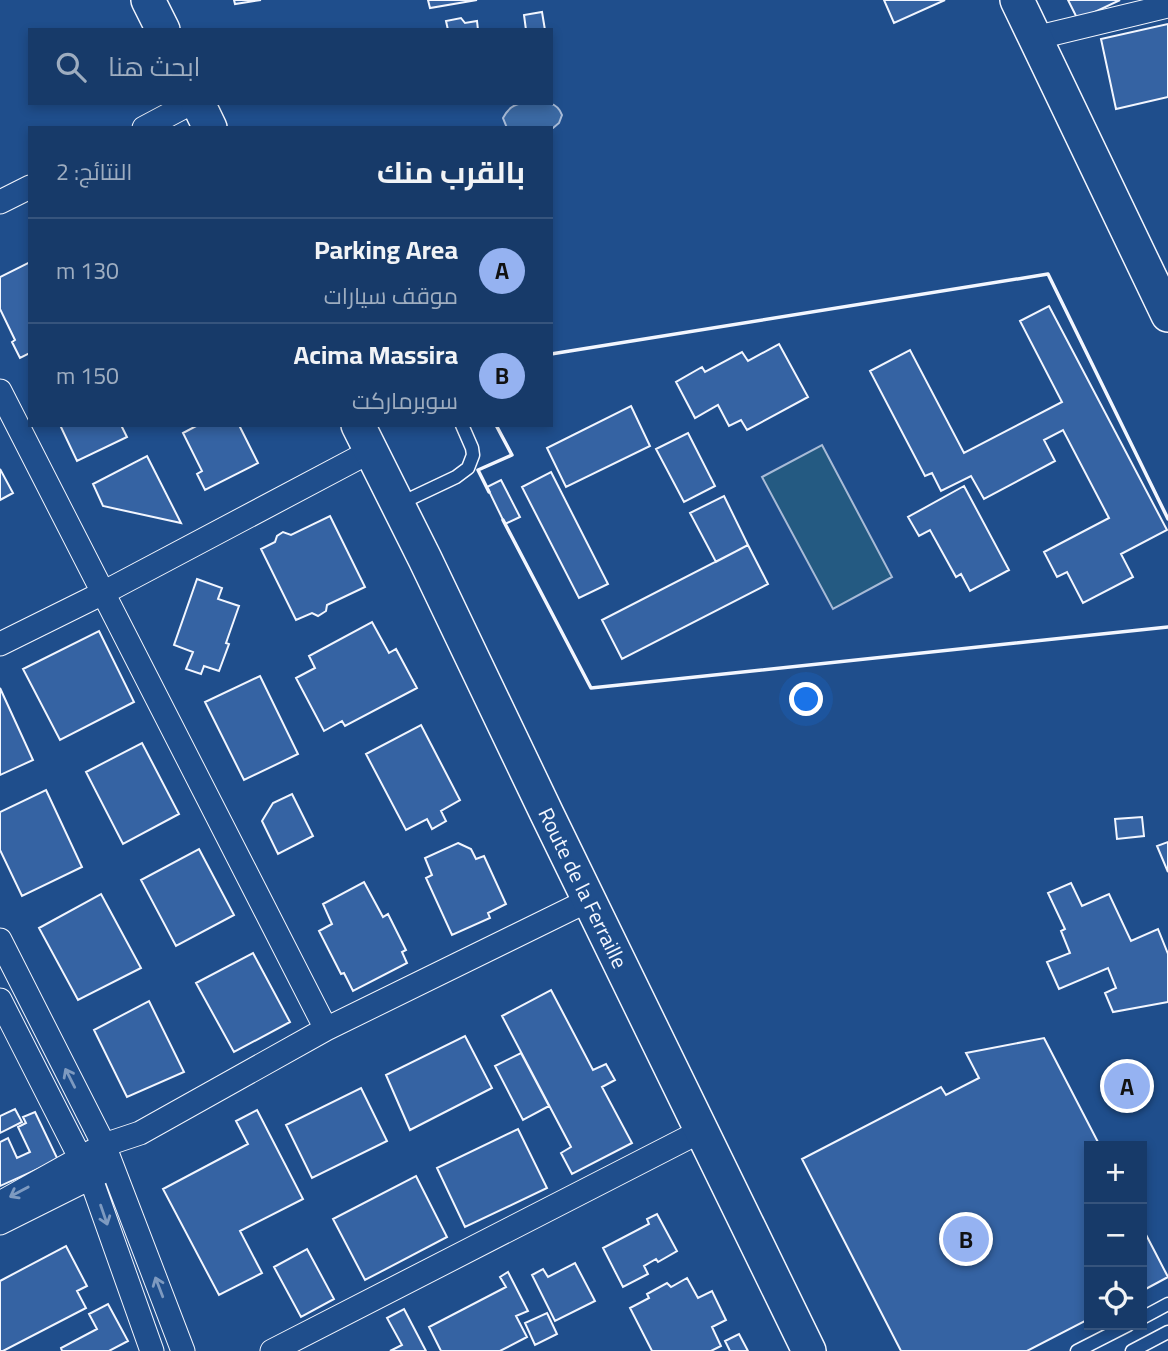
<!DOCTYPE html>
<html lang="ar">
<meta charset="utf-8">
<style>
:root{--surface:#173a69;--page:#244571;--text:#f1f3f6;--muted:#9eadc0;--line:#36547d;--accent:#95b2f1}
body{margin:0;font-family:Georgia,Cairo,serif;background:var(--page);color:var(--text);direction:rtl}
.controls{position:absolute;right:21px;bottom:21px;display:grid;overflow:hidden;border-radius:0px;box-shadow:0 4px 10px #0003}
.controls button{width:63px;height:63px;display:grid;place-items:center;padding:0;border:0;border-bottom:2px solid var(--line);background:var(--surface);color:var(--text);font:35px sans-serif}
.you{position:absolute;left:807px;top:700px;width:24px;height:24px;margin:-18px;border:5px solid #fff;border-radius:50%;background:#1a73e8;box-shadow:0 0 0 10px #1a73e833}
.badge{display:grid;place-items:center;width:46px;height:46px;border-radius:50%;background:var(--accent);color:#111;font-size:23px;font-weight:700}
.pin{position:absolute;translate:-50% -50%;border:4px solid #fff;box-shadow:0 2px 7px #0006}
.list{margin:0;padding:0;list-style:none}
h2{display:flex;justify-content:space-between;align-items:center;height:91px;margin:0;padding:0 28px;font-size:30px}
h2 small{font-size:23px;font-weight:400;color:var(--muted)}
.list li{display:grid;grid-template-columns:46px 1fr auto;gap:21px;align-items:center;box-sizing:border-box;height:105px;padding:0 28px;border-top:2px solid var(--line)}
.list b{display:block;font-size:26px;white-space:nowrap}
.list p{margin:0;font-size:23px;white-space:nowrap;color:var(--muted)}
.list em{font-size:23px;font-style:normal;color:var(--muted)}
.icon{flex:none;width:38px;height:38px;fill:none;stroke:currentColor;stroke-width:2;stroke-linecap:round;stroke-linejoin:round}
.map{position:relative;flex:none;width:1168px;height:1351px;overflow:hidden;direction:ltr}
.search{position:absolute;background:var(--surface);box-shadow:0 4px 10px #0003;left:28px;top:28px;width:525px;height:77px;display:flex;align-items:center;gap:18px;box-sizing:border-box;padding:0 24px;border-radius:0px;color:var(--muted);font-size:26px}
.panel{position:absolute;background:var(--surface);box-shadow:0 4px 10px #0003;left:28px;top:126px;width:525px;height:301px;border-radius:0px;direction:rtl}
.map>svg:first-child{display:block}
.green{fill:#245a82;stroke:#a8bbd7;stroke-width:2}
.water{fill:#3b69a3;stroke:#a8bbd7;stroke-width:2}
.building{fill:#3563a3;stroke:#f2f6ff;stroke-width:2}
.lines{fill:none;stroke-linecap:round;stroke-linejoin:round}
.lane-casing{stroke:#f2f6ff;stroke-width:15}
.street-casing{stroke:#f2f6ff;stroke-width:25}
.secondary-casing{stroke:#f2f6ff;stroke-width:36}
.lane{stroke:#1f4e8c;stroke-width:12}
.street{stroke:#1f4e8c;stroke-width:23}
.secondary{stroke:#1f4e8c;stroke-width:33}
.wall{stroke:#f2f6ff;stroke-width:3.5}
.oneway{stroke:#7e9ac0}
.labels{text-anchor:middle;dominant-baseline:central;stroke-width:5;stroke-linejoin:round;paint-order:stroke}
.street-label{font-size:21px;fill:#f2f6ff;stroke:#1f4e8c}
</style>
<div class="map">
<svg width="1168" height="1351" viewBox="0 0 1168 1351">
<rect width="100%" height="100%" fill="#1f4e8c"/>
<!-- green -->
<path class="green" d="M822 445 892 577 833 609 762 477Z"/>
<!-- water -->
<path class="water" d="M524 103C539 103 556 98 562 115L559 123 553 128H507L503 118C508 109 513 104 524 103Z"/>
<!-- building -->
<path class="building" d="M234 0H261L235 4Z
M428 0H477L430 8Z
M884 0H945L894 23Z
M1068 0H1120L1078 20Z
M542 12 545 30H526L524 15Z
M461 18 465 23 477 21 478 30H448L446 21Z
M1168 24V97L1116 109 1101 39Z
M30 262V353L20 358 12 342 15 340 0 309V277Z
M1049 306 1167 530 1121 554 1133 577 1083 603 1067 572 1057 577 1044 552 1109 518 1063 430 1044 440 1055 461 984 499 971 476 941 491 932 473 925 476 870 371 910 350 964 453 1062 402 1020 321Z
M779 344 808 397 747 430 741 420 729 426 718 405 695 418 676 382 702 367 705 372 742 352 748 361Z
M631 406 650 446 566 487 547 448Z
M60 425H121L127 437 77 461Z
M198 425H239L258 463 205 490 197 474 202 471 183 433Z
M688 433 715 486 684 502 656 449Z
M147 456 181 523 103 506 93 484Z
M0 469 13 493 0 500Z
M551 472 608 584 579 598 522 487Z
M501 480 520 517 505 524 487 487Z
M964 486 1009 570 970 591 961 574 956 577 930 530 919 536 908 517Z
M724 496 748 545 716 562 690 513Z
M330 516 365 587 327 605 326 611 318 616 312 613 296 620 261 549 275 542 277 536 283 532 291 535Z
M748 545 768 584 622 659 602 620Z
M197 579 222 588 218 599 239 606 226 643 229 644 219 671 204 666 201 674 186 669 193 652 174 645Z
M372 622 389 653 396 649 417 688 345 726 342 721 324 731 296 678 315 668 309 656Z
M99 631 134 702 60 740 23 669Z
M260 676 298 754 244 780 205 702Z
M0 688 33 760 0 775Z
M421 725 460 800 441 811 446 821 432 829 427 819 406 830 366 754Z
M142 743 179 814 123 844 86 772Z
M46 790 82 867 22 896 0 850V812Z
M292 794 313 836 278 854 262 821 273 803Z
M1142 817 1144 836 1117 839 1115 819Z
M1168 842V872L1157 846Z
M458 843 471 849 476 859 484 856 506 904 488 913 490 918 452 935 426 878 432 875 425 858Z
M199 849 234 915 176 946 141 880Z
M364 882 383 917 388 914 406 950 402 952 407 963 353 991 344 973 341 974 319 931 332 924 323 904Z
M1071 883 1082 906 1109 894 1131 941 1158 929 1168 954V1002L1113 1012 1105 993 1116 988 1108 968 1059 989 1047 962 1070 953 1061 931 1065 929 1048 893Z
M101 894 141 968 78 1000 39 928Z
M253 953 290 1022 234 1052 196 983Z
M551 990 593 1070 606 1064 615 1080 602 1087 632 1143 572 1174 561 1153 571 1147 502 1016Z
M149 1001 184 1072 127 1097 94 1030Z
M465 1036 492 1088 410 1130 386 1075Z
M1044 1038 1100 1146H1089V1319L1027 1351H901L802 1159 941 1087 946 1095 979 1078 966 1053Z
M521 1053 549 1106 523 1120 495 1066Z
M361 1088 387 1141 312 1178 286 1125Z
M15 1109 22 1122 0 1133V1116Z
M257 1110 303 1199 240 1231 262 1273 219 1295 163 1189 248 1144 236 1121Z
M35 1112 58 1160 0 1186V1142L8 1138 17 1158 30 1152 18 1127 26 1123 23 1117Z
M518 1129 547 1188 465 1227 437 1168Z
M416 1176 447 1237 365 1280 333 1219Z
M657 1214 677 1251 658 1262 656 1259 644 1266 648 1274 623 1287 603 1248 649 1224 647 1219Z
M1142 1227 1168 1277 1142 1291Z
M66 1246 87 1286 77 1291 86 1308 3 1351H0V1281Z
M307 1249 334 1299 301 1317 274 1267Z
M575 1263 595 1301 555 1321 532 1275 543 1269 548 1277Z
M508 1272 528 1311 516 1316 527 1337 500 1351H441L429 1327 506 1287 500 1277Z
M687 1278 698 1298 712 1291 726 1320 712 1327 721 1346 711 1351H652L630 1308 649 1298 647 1294 667 1283 671 1287Z
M108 1304 128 1341 109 1351H62L61 1348 97 1329 89 1314Z
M404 1309 426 1351H390L402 1345 387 1318Z
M547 1313 557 1334 535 1345 525 1323Z
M739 1334 748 1351H730L725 1341Z"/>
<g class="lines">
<!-- lane casing -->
<g class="lane-casing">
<path id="lane" d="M399 504 456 477 468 468 473 455 472 448 462 425
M1142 1318 1168 1304
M1077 1351 1128 1325
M1132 1351 1168 1332"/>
</g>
<!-- street casing -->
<g class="street-casing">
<path id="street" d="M1035 38 1168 6
M144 128 191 103
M0 202 30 187
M0 391 326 1029
M0 644 103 593 371 451
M0 940 104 1145 183 1351
M0 1000 91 1179 152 1351
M0 1203 104 1145 140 1133 326 1029 589 900
M0 1223 102 1172
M272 1351 701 1131"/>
</g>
<!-- secondary casing -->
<g class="secondary-casing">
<path id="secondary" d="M148 0 163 30
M1017 0 1168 315
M198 103 210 128
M358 425 425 559 547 814 809 1351"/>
</g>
<!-- lane -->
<use href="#lane" class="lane"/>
<!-- street -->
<use href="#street" class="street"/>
<!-- secondary -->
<use href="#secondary" class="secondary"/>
<!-- wall -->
<path class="wall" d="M551 354 1048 274 1168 519
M489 492 478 470 512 455 496 425
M503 520 591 688 1168 627"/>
</g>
<!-- one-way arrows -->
<defs><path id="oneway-shaft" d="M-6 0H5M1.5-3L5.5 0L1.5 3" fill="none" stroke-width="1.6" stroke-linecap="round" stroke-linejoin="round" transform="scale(1.75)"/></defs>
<g class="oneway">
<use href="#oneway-shaft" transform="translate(70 1078) rotate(-117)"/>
<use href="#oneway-shaft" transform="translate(19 1192) rotate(152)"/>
<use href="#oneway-shaft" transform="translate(104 1215) rotate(71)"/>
<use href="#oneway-shaft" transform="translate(159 1287) rotate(-111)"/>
</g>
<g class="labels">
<!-- street labels -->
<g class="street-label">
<text transform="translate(583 888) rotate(64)">Route de la Ferraille</text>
</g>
</g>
</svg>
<div class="controls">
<button>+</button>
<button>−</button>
<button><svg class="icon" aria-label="locate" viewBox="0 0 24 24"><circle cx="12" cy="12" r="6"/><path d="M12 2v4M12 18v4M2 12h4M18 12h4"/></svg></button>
</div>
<div class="you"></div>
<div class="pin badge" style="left:1127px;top:1086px">A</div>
<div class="pin badge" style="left:966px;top:1239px">B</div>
<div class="search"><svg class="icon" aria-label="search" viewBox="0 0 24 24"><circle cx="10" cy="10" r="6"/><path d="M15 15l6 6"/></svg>ابحث هنا</div>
<section class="panel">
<h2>بالقرب منك<small>النتائج: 2</small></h2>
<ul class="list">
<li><span class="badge">A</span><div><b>Parking Area</b><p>موقف سيارات</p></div><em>130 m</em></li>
<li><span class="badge">B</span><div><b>Acima Massira</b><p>سوبرماركت</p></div><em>150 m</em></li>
</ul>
</section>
</div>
